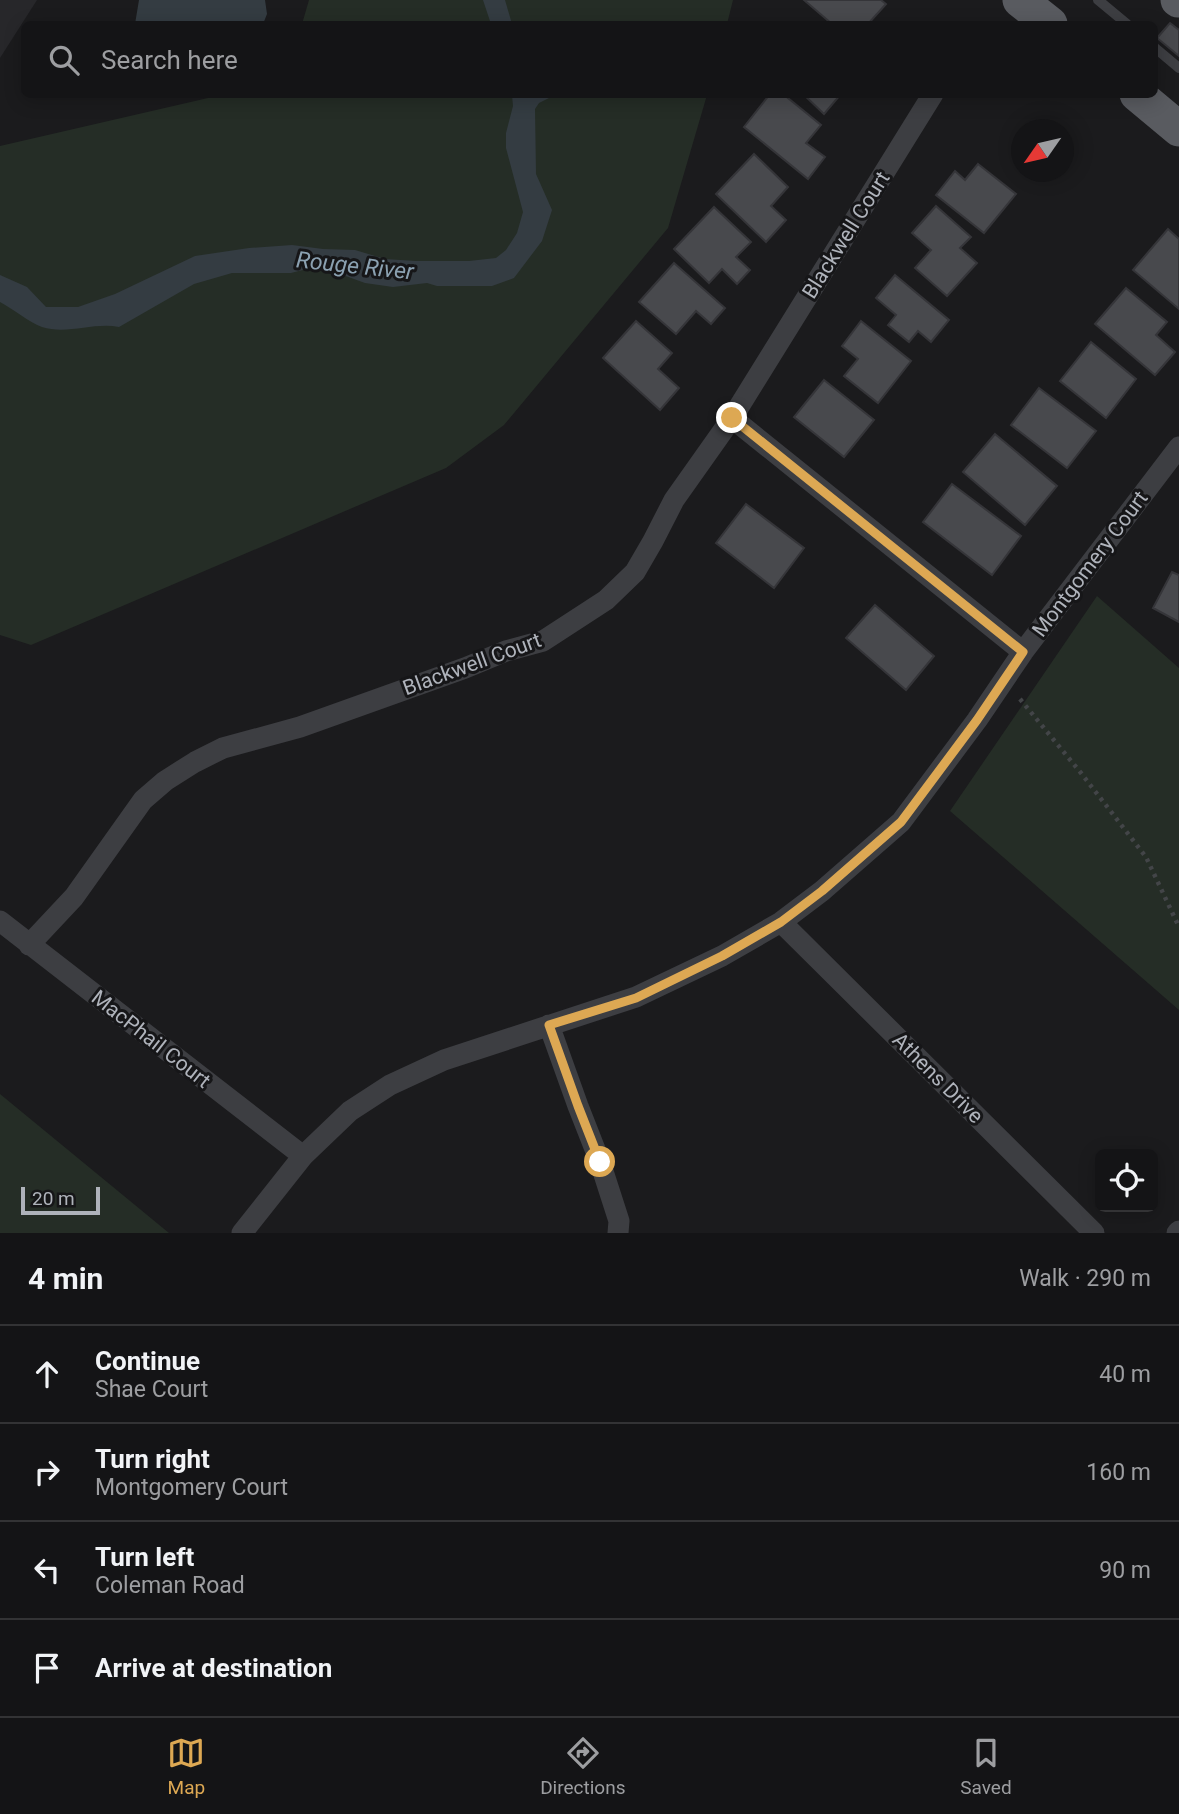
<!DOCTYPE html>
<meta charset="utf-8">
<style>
:root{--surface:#141416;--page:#212123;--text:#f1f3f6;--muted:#9d9ea1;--line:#333335;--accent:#dda853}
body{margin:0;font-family:Roboto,sans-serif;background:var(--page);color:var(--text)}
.controls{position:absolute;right:21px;bottom:21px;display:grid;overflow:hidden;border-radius:10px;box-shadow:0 4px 18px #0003}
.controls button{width:63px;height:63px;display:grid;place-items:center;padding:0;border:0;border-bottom:2px solid var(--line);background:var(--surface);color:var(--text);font:35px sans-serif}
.compass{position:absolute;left:1011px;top:119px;width:63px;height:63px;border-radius:50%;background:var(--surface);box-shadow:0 4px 18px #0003;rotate:236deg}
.scale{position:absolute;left:21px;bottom:18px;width:79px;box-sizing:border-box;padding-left:7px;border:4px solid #afb3bb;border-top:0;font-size:19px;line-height:24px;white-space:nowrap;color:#afb3bb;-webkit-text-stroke:5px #161618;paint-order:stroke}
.stop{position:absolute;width:21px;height:21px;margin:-16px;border:5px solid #dda853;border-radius:50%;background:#fff}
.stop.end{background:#dda853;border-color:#fff;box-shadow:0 2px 7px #0008}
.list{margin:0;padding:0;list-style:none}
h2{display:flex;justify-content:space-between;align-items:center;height:91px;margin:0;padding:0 28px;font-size:30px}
h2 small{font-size:23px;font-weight:400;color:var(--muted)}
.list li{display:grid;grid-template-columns:46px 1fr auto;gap:21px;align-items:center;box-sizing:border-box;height:98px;padding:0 28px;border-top:2px solid var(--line)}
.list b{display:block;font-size:26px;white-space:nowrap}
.list p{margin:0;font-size:23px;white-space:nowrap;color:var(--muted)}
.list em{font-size:23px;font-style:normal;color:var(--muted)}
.icon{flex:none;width:38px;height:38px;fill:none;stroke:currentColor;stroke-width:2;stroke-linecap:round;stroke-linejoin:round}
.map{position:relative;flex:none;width:1179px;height:1233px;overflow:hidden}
.search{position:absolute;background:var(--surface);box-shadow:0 4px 18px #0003;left:21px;right:21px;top:21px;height:77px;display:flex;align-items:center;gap:18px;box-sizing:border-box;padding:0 24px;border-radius:10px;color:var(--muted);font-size:26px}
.sheet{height:483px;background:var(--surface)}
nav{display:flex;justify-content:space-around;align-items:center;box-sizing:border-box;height:98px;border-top:2px solid var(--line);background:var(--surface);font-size:19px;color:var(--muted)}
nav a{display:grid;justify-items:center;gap:4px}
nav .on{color:var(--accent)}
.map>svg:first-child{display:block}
.built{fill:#27272a}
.green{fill:#252d26}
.water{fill:#343c42}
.building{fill:#48494d;stroke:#353539;stroke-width:2}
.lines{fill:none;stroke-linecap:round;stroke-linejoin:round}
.path{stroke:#434548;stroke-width:4.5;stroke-dasharray:3.5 5;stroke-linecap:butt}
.service{stroke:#3d3e42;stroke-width:10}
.minor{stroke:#3d3e42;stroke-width:21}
.primary{stroke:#595b60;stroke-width:35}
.route{stroke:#dda853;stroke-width:9}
.labels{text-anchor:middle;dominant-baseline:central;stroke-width:6;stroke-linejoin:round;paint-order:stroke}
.street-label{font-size:21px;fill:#afb3bb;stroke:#161618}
.water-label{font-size:23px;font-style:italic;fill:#8ba1b1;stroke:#161618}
</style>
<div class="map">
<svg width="1179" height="1233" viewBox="0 0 1179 1233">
<rect width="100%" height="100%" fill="#1b1b1d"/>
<!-- built -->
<path class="built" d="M0 0H37L0 58Z"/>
<!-- green -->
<path class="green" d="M309 0H733L727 24H302Z
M221 95H707L668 228 504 425 446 468 31 645 0 635V146Z
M1097 596 1179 668V1010L950 811Z
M0 1094 169 1233H0Z"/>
<!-- water -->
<path class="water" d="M139 0H265L267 14 263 24H135Z
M483 0H505L512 24H491Z
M512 95H542L549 98 539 103 535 109 536 174 552 210 542 241 514 278 492 286H437L427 283 393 287 365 283 318 266 291 273H232L194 284 119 327C94 322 67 335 42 327 30 323 12 308 0 302V275L27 287 46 307H78L115 294 195 256 249 248 292 245 323 249 355 250 385 259 416 261H469L496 258 506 250 517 233 523 212 506 148V133L513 106Z"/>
<!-- building -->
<path class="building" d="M804 0H881L886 4 868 24H832Z
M1170 23 1179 30V56L1157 38Z
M770 94H783L821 125 806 143 825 157 808 179 744 127Z
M803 94H841L824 114Z
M754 154 788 187 771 206 786 220 766 242 716 194Z
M978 164 1016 194 984 233 936 195 955 171 965 180Z
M936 206 971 237 960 248 977 263 947 296 915 268 931 250 912 233Z
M714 207 751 242 736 257 750 270 737 284 722 269 709 283 674 249Z
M1168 229 1179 239V309L1133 270Z
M674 263 725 308 711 324 696 311 676 334 639 302Z
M895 275 949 320 931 342 918 331 909 342 888 325 896 315 876 298Z
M1126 288 1167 322 1156 335 1175 352 1155 375 1095 324Z
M636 321 672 353 658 369 679 388 660 410 603 358Z
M861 321 911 361 878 403 844 376 858 359 842 346Z
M1091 342 1136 379 1106 418 1060 381Z
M824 380 874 420 844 457 794 417Z
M1039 388 1096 431 1067 468 1011 425Z
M995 434 1057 486 1025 525 963 472Z
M952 484 1021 536 992 575 923 522Z
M746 504 804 548 774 588 716 543Z
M1172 572 1179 575V622L1153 608Z
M875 605 934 656 906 690 846 638Z"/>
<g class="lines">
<!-- path -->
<path class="path" d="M1020 699 1081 773 1146 857 1179 927"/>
<!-- service -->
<path class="service" d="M1098 0 1127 24
M1154 47 1179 68"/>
<!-- minor -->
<path class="minor" d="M732 418 1023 652
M0 921 303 1156
M781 922 1094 1233
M29 945 74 897 143 800 165 781 195 762 223 748 300 727 465 668 506 651 543 641 606 600 635 572 653 541 674 500 732 418 933 94
M549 1025 578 1106 600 1162 619 1221 618 1233
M242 1233 303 1156 350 1111 390 1085 444 1060 636 997 722 956 781 922 822 891 901 822 977 720 1023 652 1179 447
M1177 1233 1179 1231"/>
<!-- primary -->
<path class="primary" d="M1020 0 1050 24
M1178 0H1179
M1137 94 1179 129"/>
</g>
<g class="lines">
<!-- route -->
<path class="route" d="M600 1162 578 1106 549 1025 636 998 722 956 781 922 822 891 901 822 977 720 1023 652 732 418"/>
</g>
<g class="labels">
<!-- street labels -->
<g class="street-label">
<text transform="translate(846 235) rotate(-58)">Blackwell Court</text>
<text transform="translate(1090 564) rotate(-53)">Montgomery Court</text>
<text transform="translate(472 664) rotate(-20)">Blackwell Court</text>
<text transform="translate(151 1039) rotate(38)">MacPhail Court</text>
<text transform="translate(938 1078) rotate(45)">Athens Drive</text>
</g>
<!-- water labels -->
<g class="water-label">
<text transform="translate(355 266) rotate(6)">Rouge River</text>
</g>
</g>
</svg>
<div class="controls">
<button><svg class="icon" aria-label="locate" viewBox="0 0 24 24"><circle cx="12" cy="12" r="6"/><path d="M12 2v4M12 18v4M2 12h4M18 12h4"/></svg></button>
</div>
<svg class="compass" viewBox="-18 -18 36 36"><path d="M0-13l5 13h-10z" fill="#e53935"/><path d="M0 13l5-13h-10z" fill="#9d9ea1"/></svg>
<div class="scale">20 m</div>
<div class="stop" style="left:600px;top:1162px"></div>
<div class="stop end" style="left:732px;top:418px"></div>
<div class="search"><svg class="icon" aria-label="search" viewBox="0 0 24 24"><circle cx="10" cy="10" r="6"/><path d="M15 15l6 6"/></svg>Search here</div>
</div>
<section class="sheet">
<h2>4 min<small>Walk · 290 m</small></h2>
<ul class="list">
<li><svg class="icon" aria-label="ahead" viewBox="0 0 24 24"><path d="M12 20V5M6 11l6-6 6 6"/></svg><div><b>Continue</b><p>Shae Court</p></div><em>40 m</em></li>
<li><svg class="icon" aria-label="right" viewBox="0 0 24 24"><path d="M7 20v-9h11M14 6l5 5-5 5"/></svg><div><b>Turn right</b><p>Montgomery Court</p></div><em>160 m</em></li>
<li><svg class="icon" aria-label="left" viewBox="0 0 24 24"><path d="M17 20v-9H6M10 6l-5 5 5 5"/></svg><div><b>Turn left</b><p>Coleman Road</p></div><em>90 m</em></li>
<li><svg class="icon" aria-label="arrive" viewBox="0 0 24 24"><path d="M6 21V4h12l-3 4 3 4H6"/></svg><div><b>Arrive at destination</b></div></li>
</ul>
</section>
<nav>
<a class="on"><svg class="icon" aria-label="map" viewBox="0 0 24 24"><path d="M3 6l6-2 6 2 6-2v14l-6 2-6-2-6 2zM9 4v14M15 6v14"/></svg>Map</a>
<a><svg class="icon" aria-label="directions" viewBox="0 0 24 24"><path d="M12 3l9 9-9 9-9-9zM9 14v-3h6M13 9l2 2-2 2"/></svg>Directions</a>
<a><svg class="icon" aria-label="saved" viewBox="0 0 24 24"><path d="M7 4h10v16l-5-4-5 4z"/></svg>Saved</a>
</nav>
